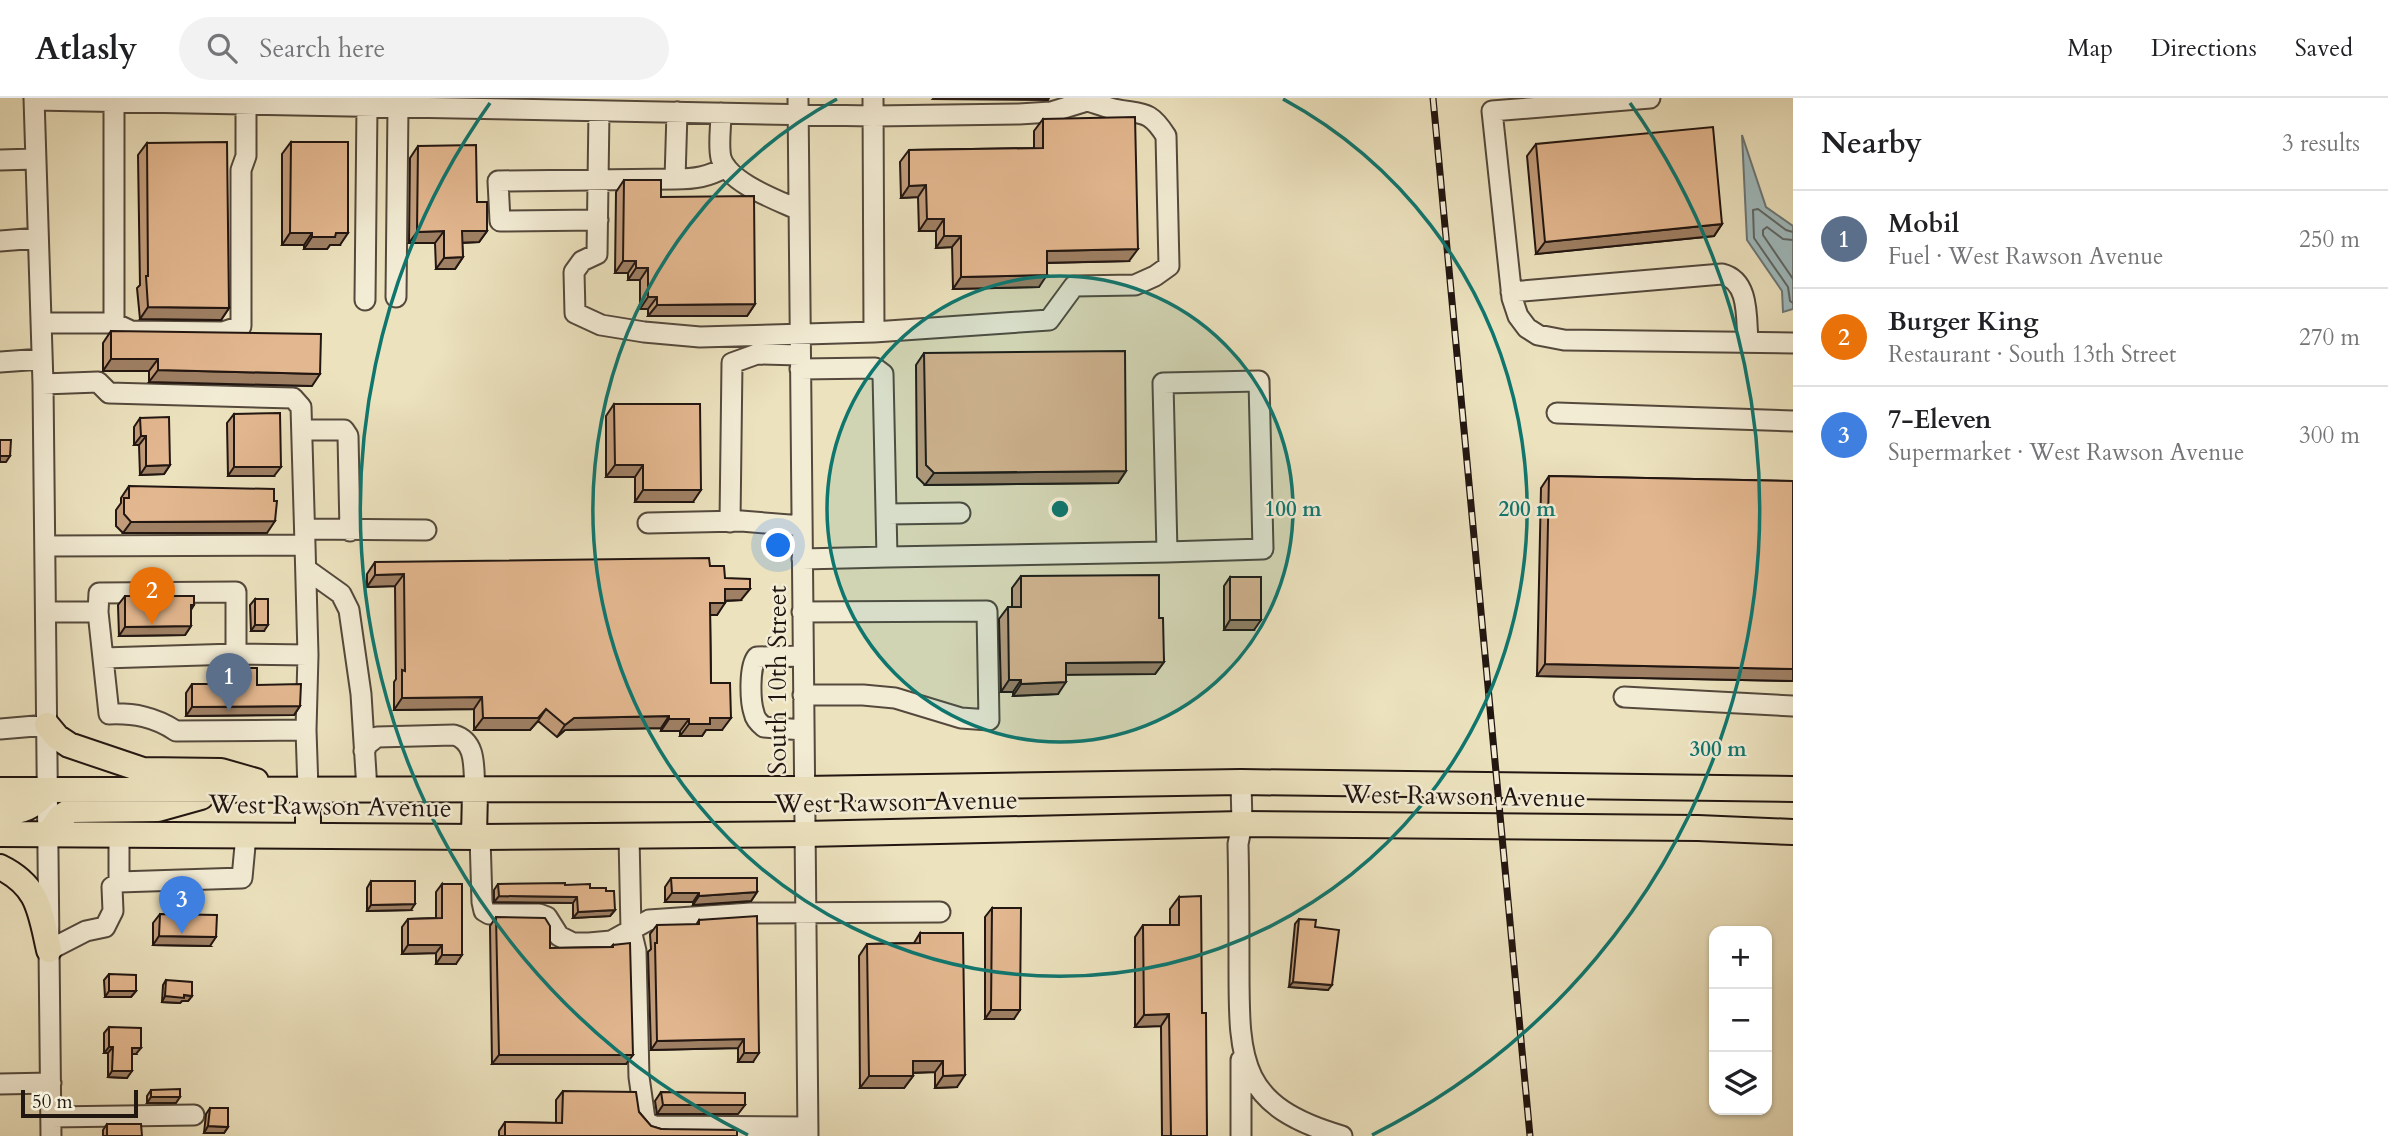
<!DOCTYPE html>
<meta charset="utf-8">
<style>
:root{--surface:#fff;--page:#f2f2f2;--text:#202124;--muted:#757577;--line:#e0e0e0;--accent:#ea580c}
body{margin:0;font-family:Cardo,serif;background:var(--page);color:var(--text)}
.controls{position:absolute;right:21px;bottom:21px;display:grid;overflow:hidden;border-radius:14px;box-shadow:0 2px 5px #0004}
.controls button{width:63px;height:63px;display:grid;place-items:center;padding:0;border:0;border-bottom:2px solid var(--line);background:var(--surface);color:var(--text);font:35px sans-serif}
.scale{position:absolute;left:21px;bottom:18px;width:117px;box-sizing:border-box;padding-left:7px;border:4px solid #221611;border-top:0;font-size:19px;line-height:24px;white-space:nowrap;color:#221611;-webkit-text-stroke:5px #f3ecd5;paint-order:stroke}
.you{position:absolute;left:779px;top:448px;width:24px;height:24px;margin:-18px;border:5px solid #fff;border-radius:50%;background:#1a73e8;box-shadow:0 0 0 10px #1a73e833}
.badge{display:grid;place-items:center;width:46px;height:46px;border-radius:50%;background:var(--accent);color:#fff;font-size:23px;font-weight:700}
.pin{position:absolute;translate:-50% -58px;filter:drop-shadow(0 2px 4px #0008)}
.pin::after{content:'';position:absolute;top:37px;width:24px;height:21px;background:inherit;clip-path:polygon(0 0,100% 0,50% 100%)}
.list{margin:0;padding:0;list-style:none}
h2{display:flex;justify-content:space-between;align-items:center;height:91px;margin:0;padding:0 28px;font-size:30px}
h2 small{font-size:23px;font-weight:400;color:var(--muted)}
.list li{display:grid;grid-template-columns:46px 1fr auto;gap:21px;align-items:center;box-sizing:border-box;height:98px;padding:0 28px;border-top:2px solid var(--line)}
.list b{display:block;font-size:26px;white-space:nowrap}
.list p{margin:0;font-size:23px;white-space:nowrap;color:var(--muted)}
.list em{font-size:23px;font-style:normal;color:var(--muted)}
.icon{flex:none;width:38px;height:38px;fill:none;stroke:currentColor;stroke-width:2;stroke-linecap:round;stroke-linejoin:round}
.map{position:relative;flex:none;width:1793px;height:1038px;overflow:hidden}
header{display:flex;align-items:center;gap:42px;box-sizing:border-box;height:98px;padding:0 35px;background:var(--surface);border-bottom:2px solid var(--line)}
header strong{font-size:33px}
nav{display:flex;gap:38px;margin-inline-start:auto;font-size:24px}
.search{width:490px;height:63px;background:var(--page);display:flex;align-items:center;gap:18px;box-sizing:border-box;padding:0 24px;border-radius:38px;color:var(--muted);font-size:26px}
main{display:flex}
aside{flex:1;background:var(--surface)}
.map>svg:first-child{display:block}
.water{fill:#9fbabd;stroke:#6d7878;stroke-width:2}
.lines{fill:none;stroke-linecap:round;stroke-linejoin:round}
.shore{stroke:#606867;stroke-width:2}
.minor-casing{stroke:#54493c;stroke-width:23}
.major-casing{stroke:#221611;stroke-width:28}
.minor{stroke:#f3ecd5;stroke-width:19}
.major{stroke:#ece2be;stroke-width:24}
.rail-casing{stroke:#221611;stroke-width:7}
.rail{stroke:#f3ecd5;stroke-width:4.5;stroke-dasharray:13;stroke-linecap:butt}
.wall{fill:#c39d7b;stroke:#221611;stroke-width:2}
.shaded-wall{fill:#9f8064;stroke:#221611;stroke-width:2}
.building{fill:#e3b78f;stroke:#221611;stroke-width:2}
.ring{fill:none;stroke:#0f766e;stroke-width:3.5}
.labels{text-anchor:middle;dominant-baseline:central;stroke-width:5;stroke-linejoin:round;paint-order:stroke}
.street-label{font-size:26px;fill:#221611;stroke:#f3ecd5}
.centre{fill:#0f766e;stroke:#f3ecd5;stroke-width:3.5}
.ring-label{font-size:21px;text-anchor:middle;font-weight:bold;fill:#0f766e;stroke:#f3ecd5;stroke-width:5;stroke-linejoin:round;paint-order:stroke}
</style>
<header>
<strong>Atlasly</strong>
<div class="search"><svg class="icon" aria-label="search" viewBox="0 0 24 24"><circle cx="10" cy="10" r="6"/><path d="M15 15l6 6"/></svg>Search here</div>
<nav><a>Map</a><a>Directions</a><a>Saved</a></nav>
</header>
<main>
<div class="map">
<svg width="1793" height="1038" viewBox="0 0 1793 1038">
<rect width="100%" height="100%" fill="#ece2be"/>
<filter id="stains"><feTurbulence type="fractalNoise" baseFrequency=".00286" numOctaves="4"/><feColorMatrix values="0 0 0 0 .2 0 0 0 0 .09 0 0 0 0 .02 0 0 0 .5 -.17"/></filter>
<radialGradient id="worn" r=".72"><stop offset=".6" stop-color="#630" stop-opacity="0"/><stop offset="1" stop-color="#630" stop-opacity=".3"/></radialGradient>
<!-- water -->
<path class="water" d="M1742 37 1766 109 1793 128V211L1783 214 1782 193 1747 142Z"/>
<g class="lines">
<!-- shore -->
<path class="shore" d="M1793 134 1786 132 1758 111 1753 112 1754 140 1788 189 1790 203 1793 205
M1793 142 1783 141 1767 129 1763 132V137L1793 181"/>
<!-- minor casing -->
<g class="minor-casing">
<path id="minor" d="M34 0 43 286 51 1038
M798 0 808 1038
M873 0 874 234
M1650 0 1492 13 1512 200 1518 218 1527 230 1538 237 1564 242 1793 245
M34 2 873 18 1019 16 1051 14 1087 3V0
M599 13 597 156 582 163 574 174 575 215 601 227 644 234 700 239 874 234 1049 222 1074 188 1135 187 1155 178 1169 168 1166 38C1149 11 1143 17 1114 11 1105 9 1096 5 1087 3
M721 15C721 29 718 47 721 60 729 85 777 102 799 112
M0 62 35 61
M675 81C695 81 708 79 726 69
M598 122 500 123 498 83 675 81 677 14
M0 143 38 140
M1511 194 1722 176C1750 183 1746 220 1748 244
M396 199 398 9
M365 202 367 8
M41 225H114V3
M114 225 131 233 223 234 241 228V72L246 58V6
M0 264 42 261
M800 271 875 270 883 276 887 459 802 461
M43 286 98 284 109 295 293 300 301 309 305 447
M1557 315 1793 323
M302 332H344L348 338 350 433
M887 416 960 415
M730 424 732 265 757 256 800 257
M648 425 741 423 802 428
M305 431 426 432
M45 448 305 447 308 557
M887 459 1167 454 1163 285 1259 283 1263 451 1167 454
M306 471 341 496 349 512 361 596 367 692
M46 514H98L109 616C134 615 155 619 176 633L306 632 308 691
M98 514 99 495 236 494V556L308 557 306 632
M802 514 987 513 989 622 961 620 895 600 863 597H803
M803 558 757 559C749 568 750 603 754 615 755 621 759 625 764 629L803 632
M103 560 236 556
M1624 599 1793 608
M0 631 47 627
M364 653 368 646 377 639 454 637C478 644 473 672 475 693
M1241 684 1242 726 1238 746C1239 788 1239 829 1239 871 1239 966 1240 1008 1342 1038
M119 735V784L242 780 246 737
M629 738 631 832 636 853 639 979 645 1021 649 1026 655 1028 808 1029
M480 739 482 804 484 813 489 816H539L547 819 559 838 573 845H589L611 843 649 822 751 815 940 814
M49 852 86 833 105 829 113 813 112 789 119 784
M0 986 51 985
M51 1019 194 1017
M1241 1038V962"/>
</g>
<!-- major casing -->
<g class="major-casing">
<path id="major" d="M47 627 57 639 69 647 143 672 221 673 256 683
M0 692 804 691 1241 684 1793 691
M0 715C22 714 35 709 48 692
M49 735 60 719 71 712 158 711 201 699
M0 736 480 739 805 736 1242 726 1698 730 1793 734
M308 738V691
M474 739 475 693
M0 769C39 788 40 813 49 852"/>
</g>
<!-- minor -->
<use href="#minor" class="minor"/>
<!-- major -->
<use href="#major" class="major"/>
<!-- rail casing -->
<g class="rail-casing">
<path id="rail" d="M1433 0 1530 1038"/>
</g>
<!-- rail -->
<use href="#rail" class="rail"/>
</g>
<!-- wall -->
<path class="wall" d="M1043 21 1129 163 1047 165 1039 189 953 191 952 149 936 150V133H919L918 99 901 100 900 64 909 52 1034 50V33Z
M291 44 340 147H330L327 151H304V147H282V56Z
M147 45 229 210 221 222 140 221 137 190 140 187 138 57Z
M1536 46 1722 126 1714 138 1536 156 1527 58Z
M418 48 477 104 487 133 479 144 462 145 463 159 455 171H436L435 145H409L410 60Z
M624 82 661 99 755 206 747 218H648V211H640V182H628V175H615L616 94Z
M111 233 312 288 149 284V273H103V245Z
M924 255 1126 373 1118 385 925 387 917 379 916 267Z
M614 306 693 404H635V379H606V318Z
M234 316 274 378H228L227 325Z
M140 320 170 367 164 376 140 377 139 347H134V329Z
M1549 378 1793 383V583L1537 578 1541 390Z
M129 388 267 435H123L116 428V412L121 405V400Z
M375 464 710 468 725 480 741 502 725 503 717 517H710L711 585 722 632H706L702 638H680V633H661V630L565 632 557 639 538 623 530 632H474V611L394 612V584L396 581 395 488 367 489V476Z
M1021 478 1159 520 1164 564 1155 576H1066L1058 596 1013 598V594H1001L999 521 1008 509H1012V490Z
M1230 479 1254 532H1224V488Z
M125 498 194 507 191 512V528L185 537 119 538 118 507Z
M255 501 264 533H251L250 507Z
M240 570 257 587 300 608 294 617 186 618V595L192 586H234V579Z
M671 780 757 794 751 803 693 807V804H665V789Z
M371 783 411 812 367 813V790Z
M442 786 456 866H436V855L402 856V829L408 821 436 820V794Z
M498 786 565 787 606 793 615 812 610 818 573 820V805L494 804V792Z
M1179 799 1202 915 1207 1038H1162L1161 928 1135 929V839L1143 827H1170V811Z
M992 810 1014 921H985V819Z
M160 816 210 848 153 847V825Z
M496 819 550 850 611 849 613 847 626 966H492L490 828Z
M1299 821 1315 829 1328 892 1289 889 1295 826Z
M699 822 753 964H738V950L651 952 648 854 651 851 650 836 657 827H696Z
M920 835 957 989 935 990V974L913 975V978L904 990H860L859 858 867 846 914 845Z
M109 876 136 893 131 899H105L104 882Z
M166 882 192 898 188 903H182L180 905 162 904 163 887Z
M109 929 136 956H132L127 980 108 979V955H104V935Z
M151 992 176 1005H147V998Z
M563 993 639 1014 651 1028 661 1031 737 1038H499V1033L505 1024 556 1025V1002Z
M661 994 738 1016H657L655 1003Z
M210 1010 228 1029 224 1035H204L206 1016Z
M107 1026 142 1038H103V1032Z"/>
<!-- shaded-wall -->
<path class="shaded-wall" d="M934 0H1049L1048 2 933 1Z
M926 87 918 99 901 100 909 88Z
M927 121H944L936 133H919Z
M1722 126 1714 138 1536 156 1545 144Z
M444 133 435 145H409L417 134Z
M462 133H487L479 144 454 145Z
M290 135H312L304 147H282Z
M336 135H348L340 147H330L327 151H304L312 139Z
M944 138H961L952 149 936 150Z
M1138 151 1129 163 1039 165 1047 153Z
M463 159 455 171H436L444 160Z
M623 163H636L628 175H615Z
M636 170H648L640 182H628Z
M1047 177 1039 189 953 191 961 179Z
M648 199H657L648 211H640Z
M755 206 747 218H648L657 207Z
M148 209 229 210 221 222 140 221Z
M111 261H158L149 273H103Z
M158 272 320 276 312 288 149 284Z
M141 338H146L139 347H134Z
M0 358H10L6 364H0Z
M170 367 164 376 140 377 146 368Z
M615 367H643L635 379H606Z
M234 369H281L274 378H228Z
M1126 373 1118 385 925 387 934 375Z
M643 392H701L693 404H635Z
M275 423 267 435H123L131 424Z
M404 476 395 488 367 489 375 477Z
M725 491H750L741 502 717 503Z
M710 505H725L717 517H702Z
M1230 522H1261L1254 532H1224Z
M255 527H268L264 533H251Z
M191 528 185 537 119 538 125 529Z
M1164 564 1155 576 1057 577 1066 565Z
M1545 566 1793 571V583L1537 578Z
M1009 582H1021L1013 594H1001Z
M1066 584 1058 596 1013 598 1021 586Z
M482 599 474 611 394 612 402 600Z
M300 608 294 617 186 618 192 609Z
M546 611 538 623 530 632H474L483 620Z
M669 618 661 630 565 632 557 639 565 627 574 620Z
M710 620H731L722 632H706L702 638H680L689 626Z
M669 621H689L680 633H661Z
M757 794 751 803 693 807 699 798Z
M672 795H699L693 804H665Z
M499 798 577 799 573 805 494 804Z
M415 806 411 812 367 813 371 807Z
M615 812 610 818 573 820 578 814Z
M159 838 216 839 210 848 153 847Z
M408 847H442L436 855 402 856Z
M442 857H462L456 866H436Z
M1293 884 1332 887 1328 892 1289 889Z
M109 893H136L131 899H105Z
M184 897 192 898 188 903H182L180 905 162 904 165 898Z
M991 912H1020L1014 921H985Z
M1169 916 1161 928 1135 929 1144 917Z
M744 941 738 950 651 952 657 943Z
M109 949H113L108 955H104Z
M132 950H141L136 956H128Z
M744 955H759L753 964H738Z
M499 957H633L626 966H492Z
M913 963H943L935 974 904 975Z
M112 973H132L127 980 108 979Z
M965 977 957 989 935 990 943 978Z
M869 978H913L904 990H860Z
M151 999H180L176 1005H147Z
M663 1007H745L738 1016H657Z
M208 1028 228 1029 224 1035H204Z"/>
<!-- building -->
<path class="building" d="M1135 19 1138 151 1047 153V177L961 179V138H944V121H927L926 87 909 88V52L1043 50V21Z
M1713 29 1722 126 1545 144 1536 46Z
M227 44 229 210 148 209 146 178H148L147 45Z
M291 44H348V135H336L335 139H312V135H290Z
M476 47 477 104H487V133H462L463 159 444 160V133L417 134 418 48Z
M624 82H661V99L754 98 755 206 657 207V199H648V170H636V163H623Z
M111 233 321 236 320 276 158 272V261H111Z
M1125 253 1126 373 934 375 926 367 924 255Z
M614 306H700L701 392H643V367H615Z
M280 315 281 369H234V316Z
M169 319 170 367 146 368V338H141L140 320Z
M0 342H11L10 358H0Z
M1549 378 1793 383V571L1545 566Z
M129 388 274 391V403H277L275 423 131 424 124 416V400H129Z
M709 460 710 468H724L725 480 750 481V491H725V505H710L711 585H730L731 620H710V626H689V621H669V618L574 620 565 627 546 611 538 620H483L482 599 402 600V572L405 573 404 476 375 477V464Z
M1159 477V520H1163L1164 564 1066 565V584L1021 586V582H1009L1008 509H1021V478Z
M1230 479H1261V522H1230Z
M125 498H194V507H191V528L125 529Z
M255 501H268V527H255Z
M240 570H257V587L301 586 300 608 192 609V586H240Z
M671 780H757V794L699 798V795H672Z
M371 783H415V806L371 807Z
M565 785V787L590 786V790H606V793H614L615 812 578 814 577 799 499 798 498 786Z
M442 786H462V857H442V847H408V821L442 820Z
M1201 798 1202 915H1206L1207 1038H1171L1169 916 1144 917 1143 827H1179V799Z
M992 810H1021L1020 912H991Z
M160 816 217 817 216 839 159 838Z
M757 818 759 955H744V941L657 943 655 845H657V827L699 826V822Z
M496 819 545 820 550 828V850L613 849V847L630 845 633 957H499Z
M1299 821 1316 822 1315 829 1339 832 1332 887 1293 884Z
M920 835H963L965 977 943 978V963H913V978H869L867 846 920 845Z
M109 876 136 877V893H109Z
M166 882 192 884V898L184 897V900L165 898Z
M109 929 141 930V950H132V973H112L113 949H109Z
M180 991V999H151V992Z
M563 993 636 994 639 1014 651 1028 661 1031 737 1032V1038H505V1024L562 1025Z
M661 994 745 995V1007H663Z
M210 1010H228V1029L208 1028Z
M107 1026H141L142 1038H107Z"/>
<!-- distance rings -->
<circle cx="1060" cy="411" r="233" fill="#0f766e" fill-opacity=".12"/>
<g class="ring">
<circle cx="1060" cy="411" r="233"/>
<path d="M1283 1A467 467 0 1 1 837 1"/>
<path d="M748 1037A700 700 0 0 1 490 5M1630 5A700 700 0 0 1 1372 1037"/>
</g>
<g class="labels">
<!-- street labels -->
<g class="street-label">
<text transform="translate(777 582) rotate(-90)">South 10th Street</text>
<text transform="translate(1464 698) rotate(1)">West Rawson Avenue</text>
<text transform="translate(896 704) rotate(-1)">West Rawson Avenue</text>
<text transform="translate(330 708) rotate(1)">West Rawson Avenue</text>
</g>
</g>
<circle cx="1060" cy="411" r="10" class="centre"/>
<g class="ring-label">
<text x="1293" y="418">100 m</text>
<text x="1527" y="418">200 m</text>
<text x="1718" y="658">300 m</text>
</g>
<rect width="100%" height="100%" filter="url(#stains)"/>
<rect width="100%" height="100%" fill="url(#worn)"/>
</svg>
<div class="controls">
<button>+</button>
<button>−</button>
<button><svg class="icon" aria-label="layers" viewBox="0 0 24 24"><path d="M12 4l9 5-9 5-9-5zM3 14l9 5 9-5"/></svg></button>
</div>
<div class="scale">50 m</div>
<div class="you"></div>
<div class="pin badge" style="left:229px;top:613px;background:#5c6f8a">1</div>
<div class="pin badge" style="left:152px;top:527px;background:#e8710a">2</div>
<div class="pin badge" style="left:182px;top:836px;background:#3f7fe0">3</div>
</div>
<aside>
<h2>Nearby<small>3 results</small></h2>
<ul class="list">
<li><span class="badge" style="background:#5c6f8a">1</span><div><b>Mobil</b><p>Fuel · West Rawson Avenue</p></div><em>250 m</em></li>
<li><span class="badge" style="background:#e8710a">2</span><div><b>Burger King</b><p>Restaurant · South 13th Street</p></div><em>270 m</em></li>
<li><span class="badge" style="background:#3f7fe0">3</span><div><b>7-Eleven</b><p>Supermarket · West Rawson Avenue</p></div><em>300 m</em></li>
</ul>
</aside>
</main>
